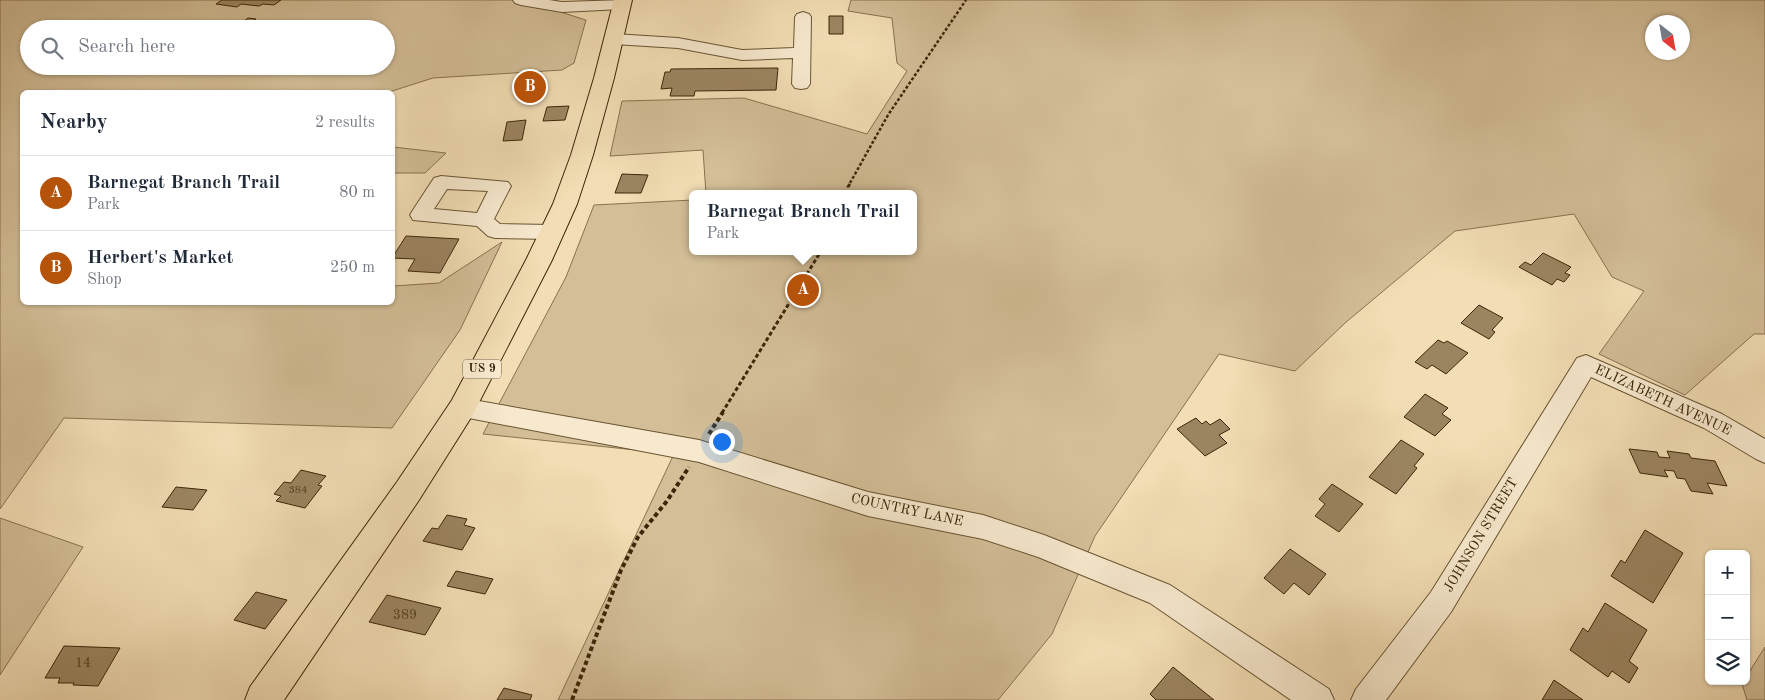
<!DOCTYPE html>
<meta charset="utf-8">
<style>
:root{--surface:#fff;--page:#f2f2f3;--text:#1f2937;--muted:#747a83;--line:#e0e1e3;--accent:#b45309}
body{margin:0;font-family:"Old Standard TT",serif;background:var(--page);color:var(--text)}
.controls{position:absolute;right:15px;bottom:15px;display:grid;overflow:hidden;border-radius:8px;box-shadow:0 1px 4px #0004}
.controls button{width:45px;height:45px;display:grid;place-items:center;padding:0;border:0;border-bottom:1px solid var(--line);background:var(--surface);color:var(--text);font:25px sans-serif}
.compass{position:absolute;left:1645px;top:15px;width:45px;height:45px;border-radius:50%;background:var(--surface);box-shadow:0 1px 4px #0004;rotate:149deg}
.you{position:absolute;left:721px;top:441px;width:18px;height:18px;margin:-12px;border:4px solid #fff;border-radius:50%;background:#1a73e8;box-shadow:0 0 0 8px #1a73e833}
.badge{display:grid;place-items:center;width:32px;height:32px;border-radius:50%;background:var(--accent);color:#fff;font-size:16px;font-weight:700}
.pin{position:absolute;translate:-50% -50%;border:2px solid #fff;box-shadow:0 1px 5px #0006}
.popup{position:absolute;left:689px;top:190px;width:228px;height:65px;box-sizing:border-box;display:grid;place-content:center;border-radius:8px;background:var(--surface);filter:drop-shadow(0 1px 4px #0005);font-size:16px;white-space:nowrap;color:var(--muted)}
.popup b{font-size:19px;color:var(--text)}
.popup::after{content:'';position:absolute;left:50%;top:100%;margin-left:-10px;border:10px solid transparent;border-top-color:var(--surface)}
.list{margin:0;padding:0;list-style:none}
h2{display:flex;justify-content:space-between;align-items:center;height:65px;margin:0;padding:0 20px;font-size:21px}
h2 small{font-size:16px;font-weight:400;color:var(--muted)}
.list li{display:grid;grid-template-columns:32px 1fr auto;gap:15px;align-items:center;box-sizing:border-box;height:75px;padding:0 20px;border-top:1px solid var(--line)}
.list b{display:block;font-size:19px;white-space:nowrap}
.list p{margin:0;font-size:16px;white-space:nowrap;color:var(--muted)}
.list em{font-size:16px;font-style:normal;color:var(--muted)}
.icon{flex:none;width:28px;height:28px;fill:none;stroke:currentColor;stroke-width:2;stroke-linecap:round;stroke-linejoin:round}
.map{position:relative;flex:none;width:1765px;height:700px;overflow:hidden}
.search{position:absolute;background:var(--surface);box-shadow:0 1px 4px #0004;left:20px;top:20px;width:375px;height:55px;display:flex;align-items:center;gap:12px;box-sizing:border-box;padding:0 18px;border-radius:28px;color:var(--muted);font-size:19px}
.panel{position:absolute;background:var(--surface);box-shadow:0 1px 4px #0004;left:20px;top:90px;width:375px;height:215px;border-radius:8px}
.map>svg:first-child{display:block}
.green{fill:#d3be97;stroke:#88724f;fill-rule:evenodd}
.building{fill:#9b8561;stroke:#3c2607}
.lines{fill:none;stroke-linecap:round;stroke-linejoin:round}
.minor-casing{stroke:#6a5432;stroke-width:2}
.highway-casing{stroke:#3c2607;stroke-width:2}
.path-far2{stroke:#3c2607;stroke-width:2.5;stroke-dasharray:3 2;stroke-linecap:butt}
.path-far1{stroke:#3c2607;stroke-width:3;stroke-dasharray:4 2.5;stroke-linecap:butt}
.path{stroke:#3c2607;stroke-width:4;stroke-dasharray:4.5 3;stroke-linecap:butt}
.minor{fill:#f7e9ce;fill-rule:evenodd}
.highway{fill:#f2ddb4;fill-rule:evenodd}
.labels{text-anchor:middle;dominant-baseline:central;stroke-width:4;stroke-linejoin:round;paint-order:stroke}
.number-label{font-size:11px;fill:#543e1e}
.shield{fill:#f7e9ce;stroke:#746043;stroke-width:1}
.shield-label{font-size:12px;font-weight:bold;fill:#3c2607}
.street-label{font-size:14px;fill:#3c2607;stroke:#f7e9ce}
.near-number-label{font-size:14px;fill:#543e1e}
</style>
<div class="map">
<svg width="1765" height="700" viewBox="0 0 1765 700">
<rect width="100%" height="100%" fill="#f2ddb4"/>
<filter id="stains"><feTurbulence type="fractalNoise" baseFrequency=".004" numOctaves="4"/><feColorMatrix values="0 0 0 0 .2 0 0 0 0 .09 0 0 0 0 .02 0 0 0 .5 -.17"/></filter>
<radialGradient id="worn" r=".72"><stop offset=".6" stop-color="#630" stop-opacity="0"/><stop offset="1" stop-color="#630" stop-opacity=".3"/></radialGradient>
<!-- green -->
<path class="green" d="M0 0H522L586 20 574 63 562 70 433 78 389 92H22V302H392L393 286 439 283 502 242 460 330 392 428 64 418 0 509ZM29 29H386V66H29Z
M851 0H1765V334H1754L1685 395 1599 354 1644 291 1612 277 1574 214 1455 231 1345 323 1295 371 1219 354 1095 536 1052 634 998 700H558L674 454 483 434 566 277 594 205 693 200V251H913V194H706L703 150 610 156 622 101 744 98 867 134 907 71 897 63 892 18 848 11ZM1652 22H1682V52H1652Z
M393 147 446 153 425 173H393Z
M0 518 83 547 0 675Z
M1765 647V700H1747L1742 684 1746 681V677Z"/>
<!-- building -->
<path class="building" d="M222 0H281L274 5 263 4 259 6 241 4 237 7 216 4Z
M829 16H843V34H829Z
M248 18 256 19 247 26 239 25Z
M778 68 776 90 695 91 694 96H670L672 88 661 89 665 72H670L671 69Z
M569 106 565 120 543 121 547 107Z
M526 120 522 140 503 141 507 122Z
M622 174 648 175 641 193H615Z
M406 236 459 239 440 273 408 271 415 259 392 258Z
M1543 253 1571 267 1565 273 1570 275 1564 282 1557 279 1552 285 1519 267 1525 262 1531 265Z
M1479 305 1503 318 1492 330 1495 332 1489 339 1461 323Z
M1438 340 1444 343 1447 341 1468 353 1446 374 1432 365 1427 369 1415 362Z
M1425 394 1448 408 1442 414 1451 420 1435 436 1404 417Z
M1196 418 1202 424 1206 421 1210 425 1220 419 1230 429 1219 435 1227 443 1205 456 1177 429Z
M1401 440 1424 454 1414 466 1417 468 1396 494 1369 477Z
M1629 449 1657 452 1659 457 1670 458 1667 451 1689 454 1691 458 1715 461 1727 486 1707 483 1713 494 1691 491 1685 479 1677 478 1674 471 1664 470 1668 477 1640 473Z
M301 470 326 476 318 485 322 486 305 508 276 501 281 496 274 494 284 482 291 483Z
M1332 484 1363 504 1339 532 1315 516 1325 504 1319 499Z
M176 487 207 490 193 510 162 507Z
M447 515 467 519 464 525 475 528 462 550 423 541 432 528 438 529Z
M1645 530 1683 553 1653 603 1611 576 1621 560 1625 563Z
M1290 549 1326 574 1309 595 1294 583 1284 594 1264 578Z
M456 571 493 579 485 594 447 586Z
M256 592 287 600 265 629 234 620Z
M387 595 441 608 425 635 369 622Z
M1605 603 1647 630 1629 661 1638 668 1629 683 1612 671 1608 677 1570 650 1583 628 1588 632Z
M64 646 120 648 98 686 73 685 74 683H58L60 678H45Z
M1173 667 1214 700H1156L1150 694Z
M1554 680 1583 700H1542Z
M504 688 532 695 530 700H497Z"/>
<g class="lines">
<!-- minor casing -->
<g class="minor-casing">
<path id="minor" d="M513 0H549L562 2 625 0 630 4 628 7 622 9 562 12 521 5 515 3Z
M803 12 809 14 811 17 810 84 807 88 801 89 795 88 792 84 793 58 742 60 678 48 614 44 608 43 606 39 608 35 614 34 678 38 742 50 794 48 795 17 797 14Z
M441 176 508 182 511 186 494 219 500 224 552 225 559 227 563 232 559 237 552 239 495 238 488 236 477 226 413 220 410 215 413 210 434 178ZM447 189 488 191 477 213 434 209Z
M1586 355 1722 414 1765 439V463L1756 459 1704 428 1591 377 1451 612 1386 700H1351L1356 689 1431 592 1577 358Z
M462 398 699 440 868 492 983 515 1044 535 1170 585 1329 689 1334 700H1291L1150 603 1038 557 983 539 868 516 699 462 453 415 449 408 453 401Z"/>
</g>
<!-- highway casing -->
<g class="highway-casing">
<path id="highway" d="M614 0H632L614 78 593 155 577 204 552 260 472 416 419 500 284 700H245L250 687 397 482 452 400 526 260 553 204 571 155 594 78Z"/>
</g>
<!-- path-far2 -->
<path class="path-far2" d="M850 183 888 115 966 0"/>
<!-- path-far1 -->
<path class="path-far1" d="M848 194V187L851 182
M722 413 821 251"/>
<!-- path -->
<path class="path" d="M709 434 723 412
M572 700 621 570 638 537 667 501 689 467"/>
<!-- minor -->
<use href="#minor" class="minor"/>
<!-- highway -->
<use href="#highway" class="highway"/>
</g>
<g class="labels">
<!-- number labels -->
<g class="number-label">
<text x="298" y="490">384</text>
</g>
<!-- shield labels -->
<rect class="shield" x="463" y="359.5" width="38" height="19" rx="4"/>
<g class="shield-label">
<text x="482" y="369">US 9</text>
</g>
<!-- street labels -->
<g class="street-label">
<text transform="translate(1663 400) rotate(25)">ELIZABETH AVENUE</text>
<text transform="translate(907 510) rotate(12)">COUNTRY LANE</text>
<text transform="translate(1481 535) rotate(-59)">JOHNSON STREET</text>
</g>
<!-- near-number labels -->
<g class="near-number-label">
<text x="405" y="615">389</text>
<text x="83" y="663">14</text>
</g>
</g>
<rect width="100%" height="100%" filter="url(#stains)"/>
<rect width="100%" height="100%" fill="url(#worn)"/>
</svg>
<div class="controls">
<button>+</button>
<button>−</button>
<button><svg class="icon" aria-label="layers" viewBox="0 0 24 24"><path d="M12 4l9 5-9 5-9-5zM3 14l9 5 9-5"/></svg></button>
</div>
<svg class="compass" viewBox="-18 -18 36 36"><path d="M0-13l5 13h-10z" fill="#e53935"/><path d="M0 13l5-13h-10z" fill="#747a83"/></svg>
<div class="you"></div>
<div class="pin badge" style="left:803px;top:290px">A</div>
<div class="popup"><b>Barnegat Branch Trail</b>Park</div>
<div class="pin badge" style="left:530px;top:87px">B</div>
<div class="search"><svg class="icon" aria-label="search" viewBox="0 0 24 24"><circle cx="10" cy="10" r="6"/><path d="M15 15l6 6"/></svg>Search here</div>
<section class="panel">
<h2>Nearby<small>2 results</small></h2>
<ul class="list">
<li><span class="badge">A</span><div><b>Barnegat Branch Trail</b><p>Park</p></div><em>80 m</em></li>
<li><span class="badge">B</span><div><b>Herbert's Market</b><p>Shop</p></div><em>250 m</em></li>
</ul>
</section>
</div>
